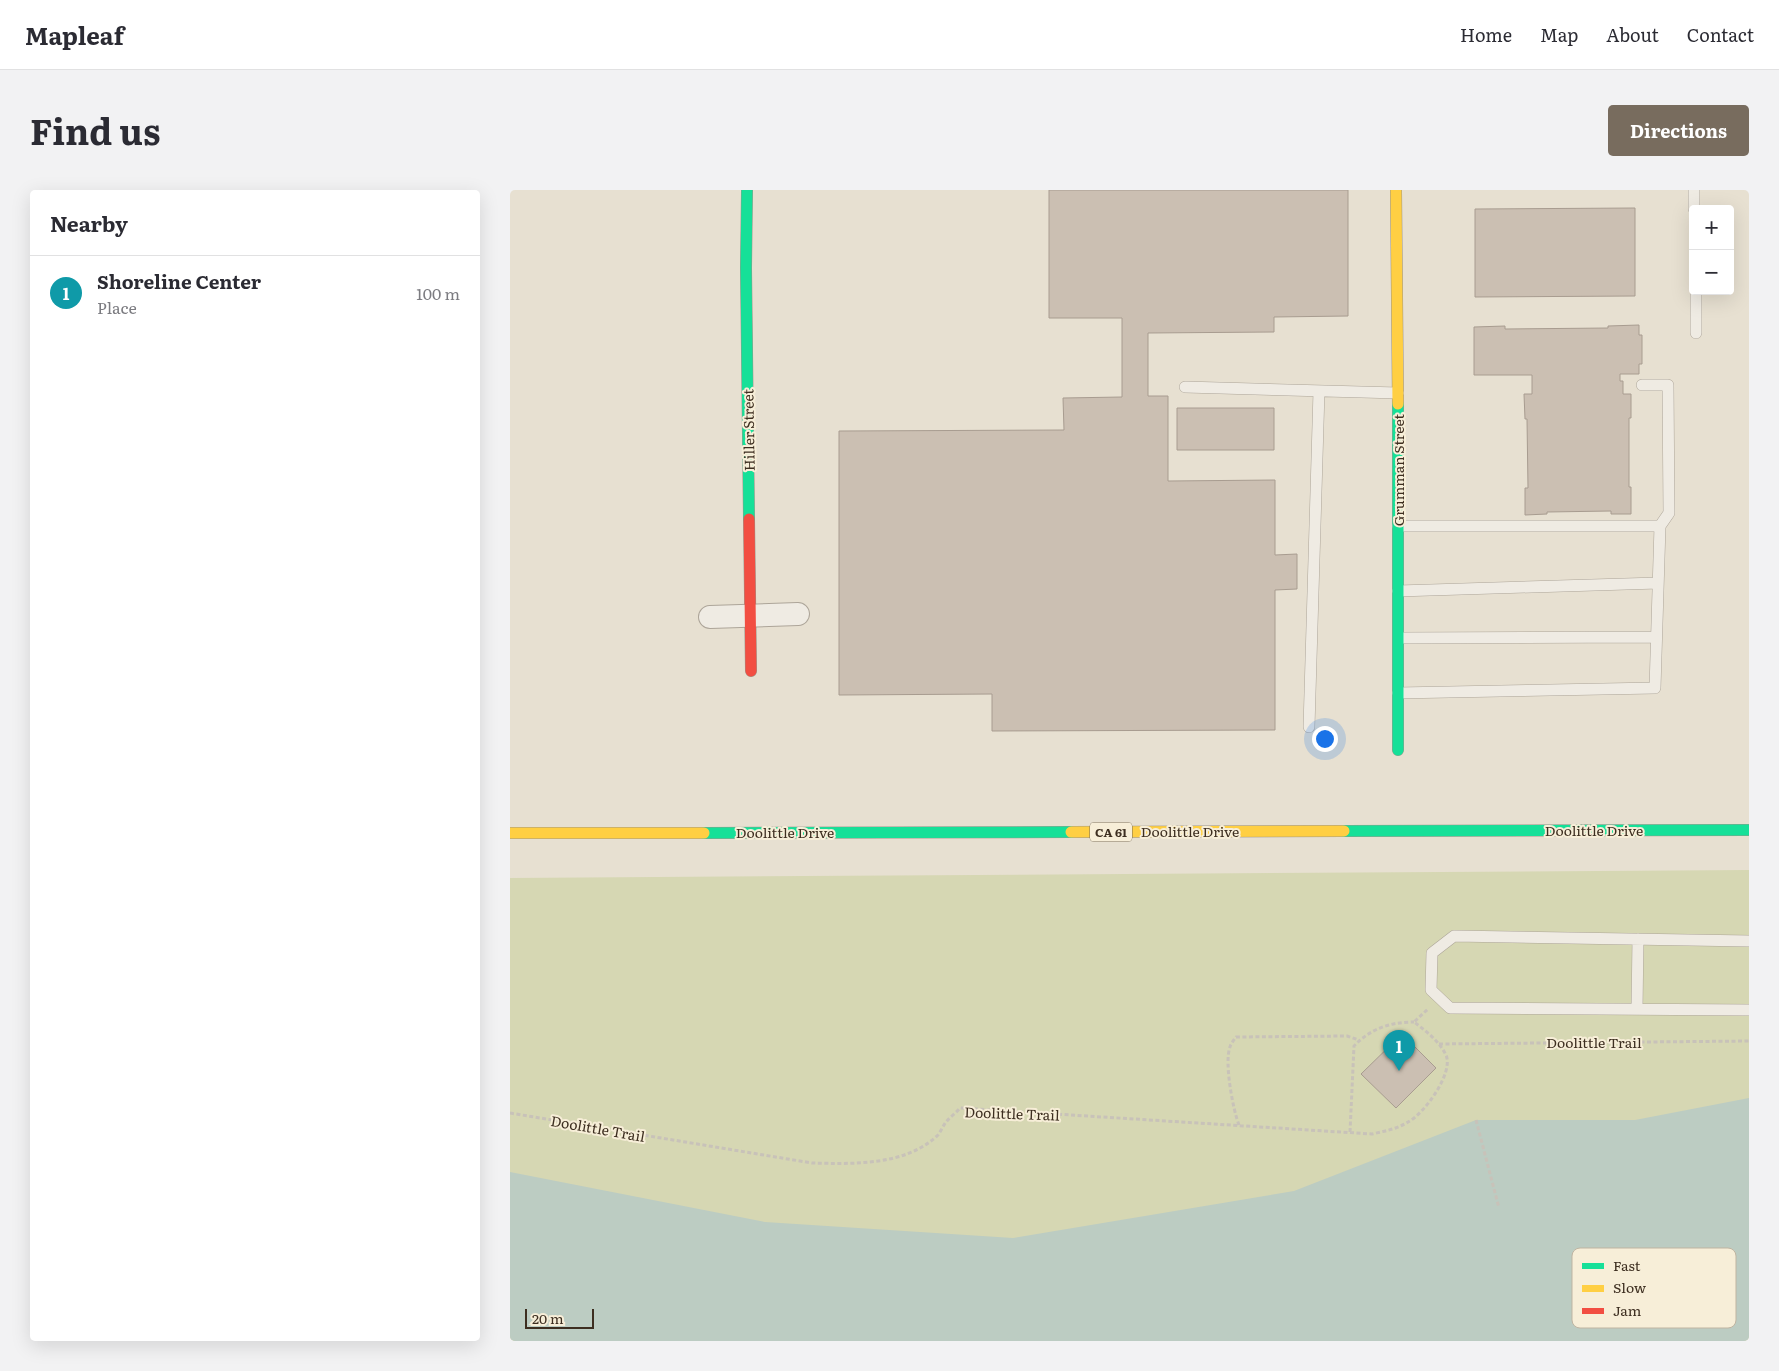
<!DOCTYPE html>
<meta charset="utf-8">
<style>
:root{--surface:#fff;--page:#f2f2f3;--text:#2b2b33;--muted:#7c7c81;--line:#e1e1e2;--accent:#786c5e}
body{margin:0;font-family:Literata,serif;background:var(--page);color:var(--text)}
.controls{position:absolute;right:15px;top:15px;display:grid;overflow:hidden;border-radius:5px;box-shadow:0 5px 20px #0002}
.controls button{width:45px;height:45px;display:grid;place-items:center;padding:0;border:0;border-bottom:1px solid var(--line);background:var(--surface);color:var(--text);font:25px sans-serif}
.scale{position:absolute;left:15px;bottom:12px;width:69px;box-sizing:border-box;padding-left:5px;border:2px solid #3d2e20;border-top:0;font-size:14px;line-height:18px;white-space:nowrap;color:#3d2e20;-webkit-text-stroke:4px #f7eed8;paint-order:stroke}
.you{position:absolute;left:814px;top:548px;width:18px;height:18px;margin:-12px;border:4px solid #fff;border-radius:50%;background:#1a73e8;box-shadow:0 0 0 8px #1a73e833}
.badge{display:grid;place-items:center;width:32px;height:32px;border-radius:50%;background:var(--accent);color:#fff;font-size:16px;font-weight:700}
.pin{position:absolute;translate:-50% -41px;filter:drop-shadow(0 1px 2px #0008)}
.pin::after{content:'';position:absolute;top:26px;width:18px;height:15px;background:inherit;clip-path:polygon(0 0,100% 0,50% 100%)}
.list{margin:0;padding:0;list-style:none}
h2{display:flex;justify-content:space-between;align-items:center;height:65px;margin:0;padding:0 20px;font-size:21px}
h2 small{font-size:16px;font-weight:400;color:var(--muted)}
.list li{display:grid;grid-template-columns:32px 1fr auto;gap:15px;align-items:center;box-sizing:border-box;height:75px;padding:0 20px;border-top:1px solid var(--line)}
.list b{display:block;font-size:19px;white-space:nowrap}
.list p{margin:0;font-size:16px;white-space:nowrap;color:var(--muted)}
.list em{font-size:16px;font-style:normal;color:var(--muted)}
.map{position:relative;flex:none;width:1239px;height:1151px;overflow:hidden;border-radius:5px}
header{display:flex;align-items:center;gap:30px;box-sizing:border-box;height:70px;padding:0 25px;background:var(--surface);border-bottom:1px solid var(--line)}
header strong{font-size:24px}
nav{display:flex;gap:28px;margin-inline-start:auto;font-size:18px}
.intro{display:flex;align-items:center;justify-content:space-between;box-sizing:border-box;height:120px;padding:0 30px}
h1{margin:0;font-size:35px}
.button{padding:12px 22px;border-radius:5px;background:var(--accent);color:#fff;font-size:18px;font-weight:700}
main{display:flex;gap:30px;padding:0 30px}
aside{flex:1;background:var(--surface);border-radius:5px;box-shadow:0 5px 20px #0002}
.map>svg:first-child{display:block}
.green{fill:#d6d7b3}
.water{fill:#bcccc2}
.building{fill:#cbbfb2;stroke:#a89c90}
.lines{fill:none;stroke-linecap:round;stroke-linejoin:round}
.lane-casing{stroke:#ada599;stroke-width:12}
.street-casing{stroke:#ada599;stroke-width:24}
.fast-casing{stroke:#9c958a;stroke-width:12}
.slow-casing{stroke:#9c958a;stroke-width:12}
.jam-casing{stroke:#9c958a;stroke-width:12}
.path{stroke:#c8c2b9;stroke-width:3;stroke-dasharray:4 2.5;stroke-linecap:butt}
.lane{stroke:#efebe3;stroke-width:11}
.street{stroke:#efebe3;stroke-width:22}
.fast{stroke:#16e098;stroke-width:11}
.slow{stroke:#ffcf43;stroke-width:11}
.jam{stroke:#f24e42;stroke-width:11}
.labels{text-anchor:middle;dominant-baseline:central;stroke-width:4;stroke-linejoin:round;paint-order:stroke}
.shield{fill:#f7eed8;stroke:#756857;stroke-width:1}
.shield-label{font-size:12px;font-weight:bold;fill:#3d2e20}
.street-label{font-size:14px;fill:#3d2e20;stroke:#f7eed8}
.key{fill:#f7eed8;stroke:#bfb4a1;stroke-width:1}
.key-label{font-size:14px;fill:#3d2e20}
</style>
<header>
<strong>Mapleaf</strong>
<nav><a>Home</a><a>Map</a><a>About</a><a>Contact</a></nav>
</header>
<div class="intro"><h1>Find us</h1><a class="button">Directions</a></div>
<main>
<aside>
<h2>Nearby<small></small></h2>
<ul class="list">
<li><span class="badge" style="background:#0f9aa8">1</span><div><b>Shoreline Center</b><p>Place</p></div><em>100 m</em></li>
</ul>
</aside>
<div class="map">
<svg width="1239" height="1151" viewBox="0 0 1239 1151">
<rect width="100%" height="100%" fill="#e7e0d1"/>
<!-- green -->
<path class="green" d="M1239 680V1151H0V688Z"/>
<!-- water -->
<path class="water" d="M1239 908V1151H0V982L255 1032 503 1048 784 1001 966 930H1125Z"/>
<!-- building -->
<path class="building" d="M539 0H838V126L764 127V142L638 143V206H658V291L765 290V365L787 364V399L765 400V540L482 541V504L329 505V241L554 240 553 208 612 207V128H539Z
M1125 18V106L965 107V19Z
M1129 135V145H1132V174H1129V184H1110V191H1113V204H1121V228H1119V297H1121V324H1101V321L1037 322V324L1015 325V298H1018L1017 229H1015L1014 204H1022V185H964V137L995 136V139L1098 138V136Z
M667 218H764V260H667Z
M892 844 926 878 886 918 851 884Z"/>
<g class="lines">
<!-- lane casing -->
<g class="lane-casing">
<path id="lane" d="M1184 0V19
M1186 101V143
M675 197 888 203
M888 336H1150L1159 323 1158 195H1132
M888 401 1148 393
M889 448 1146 447
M888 503 1145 498 1150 336
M799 537 809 201
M1239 751 944 746 922 763 921 800 940 818 1239 820
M1127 819 1128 749"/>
</g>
<!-- street casing -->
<g class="street-casing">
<path id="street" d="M200 427 288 424"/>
</g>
<!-- fast casing -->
<g class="fast-casing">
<path id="fast" d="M237 0 236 78 239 329
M888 560V214
M834 641 1239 640
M194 643 561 642"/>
</g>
<!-- slow casing -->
<g class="slow-casing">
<path id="slow" d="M886 0 888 214
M561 642 834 641
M0 643H194"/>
</g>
<!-- jam casing -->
<g class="jam-casing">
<path id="jam" d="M239 329 241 481"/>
</g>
<!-- path -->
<path class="path" d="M929 854 1239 851
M0 923 302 973C343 974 396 976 428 945 431 941 433 936 436 932 440 927 446 923 450 918L862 944C875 941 887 939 898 932 914 924 944 883 936 865 929 851 916 841 904 832L918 819
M966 930 989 1018
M729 935C723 920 714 872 720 857 721 853 724 850 726 847L837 846 849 850
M840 942 844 856C860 839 880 832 904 832"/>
<!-- lane -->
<use href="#lane" class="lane"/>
<!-- street -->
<use href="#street" class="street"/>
<!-- fast -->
<use href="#fast" class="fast"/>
<!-- slow -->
<use href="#slow" class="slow"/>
<!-- jam -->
<use href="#jam" class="jam"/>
</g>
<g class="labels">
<!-- shield labels -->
<rect class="shield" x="580" y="632.5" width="42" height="19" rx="4"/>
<g class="shield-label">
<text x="601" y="642">CA 61</text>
</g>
<!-- street labels -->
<g class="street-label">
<text transform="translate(238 240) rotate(-91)">Hiller Street</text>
<text transform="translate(888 280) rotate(-90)">Grumman Street</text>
<text x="1084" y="640">Doolittle Drive</text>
<text x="680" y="641">Doolittle Drive</text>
<text x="275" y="642">Doolittle Drive</text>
<text x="1084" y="852">Doolittle Trail</text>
<text transform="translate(502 923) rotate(2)">Doolittle Trail</text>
<text transform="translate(88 938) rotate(10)">Doolittle Trail</text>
</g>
</g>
<!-- legend -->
<rect x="1062" y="1058" width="164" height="80" rx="8" class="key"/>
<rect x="1072" y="1073" width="22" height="6" fill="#16e098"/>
<rect x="1072" y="1095" width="22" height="7" fill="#ffcf43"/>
<rect x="1072" y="1118" width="22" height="6" fill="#f24e42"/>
<g class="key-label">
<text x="1103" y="1081">Fast</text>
<text x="1103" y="1103">Slow</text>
<text x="1103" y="1126">Jam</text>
</g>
</svg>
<div class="controls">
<button>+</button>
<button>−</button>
</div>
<div class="scale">20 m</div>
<div class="you"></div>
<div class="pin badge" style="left:889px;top:881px;background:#0f9aa8">1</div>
</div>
</main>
